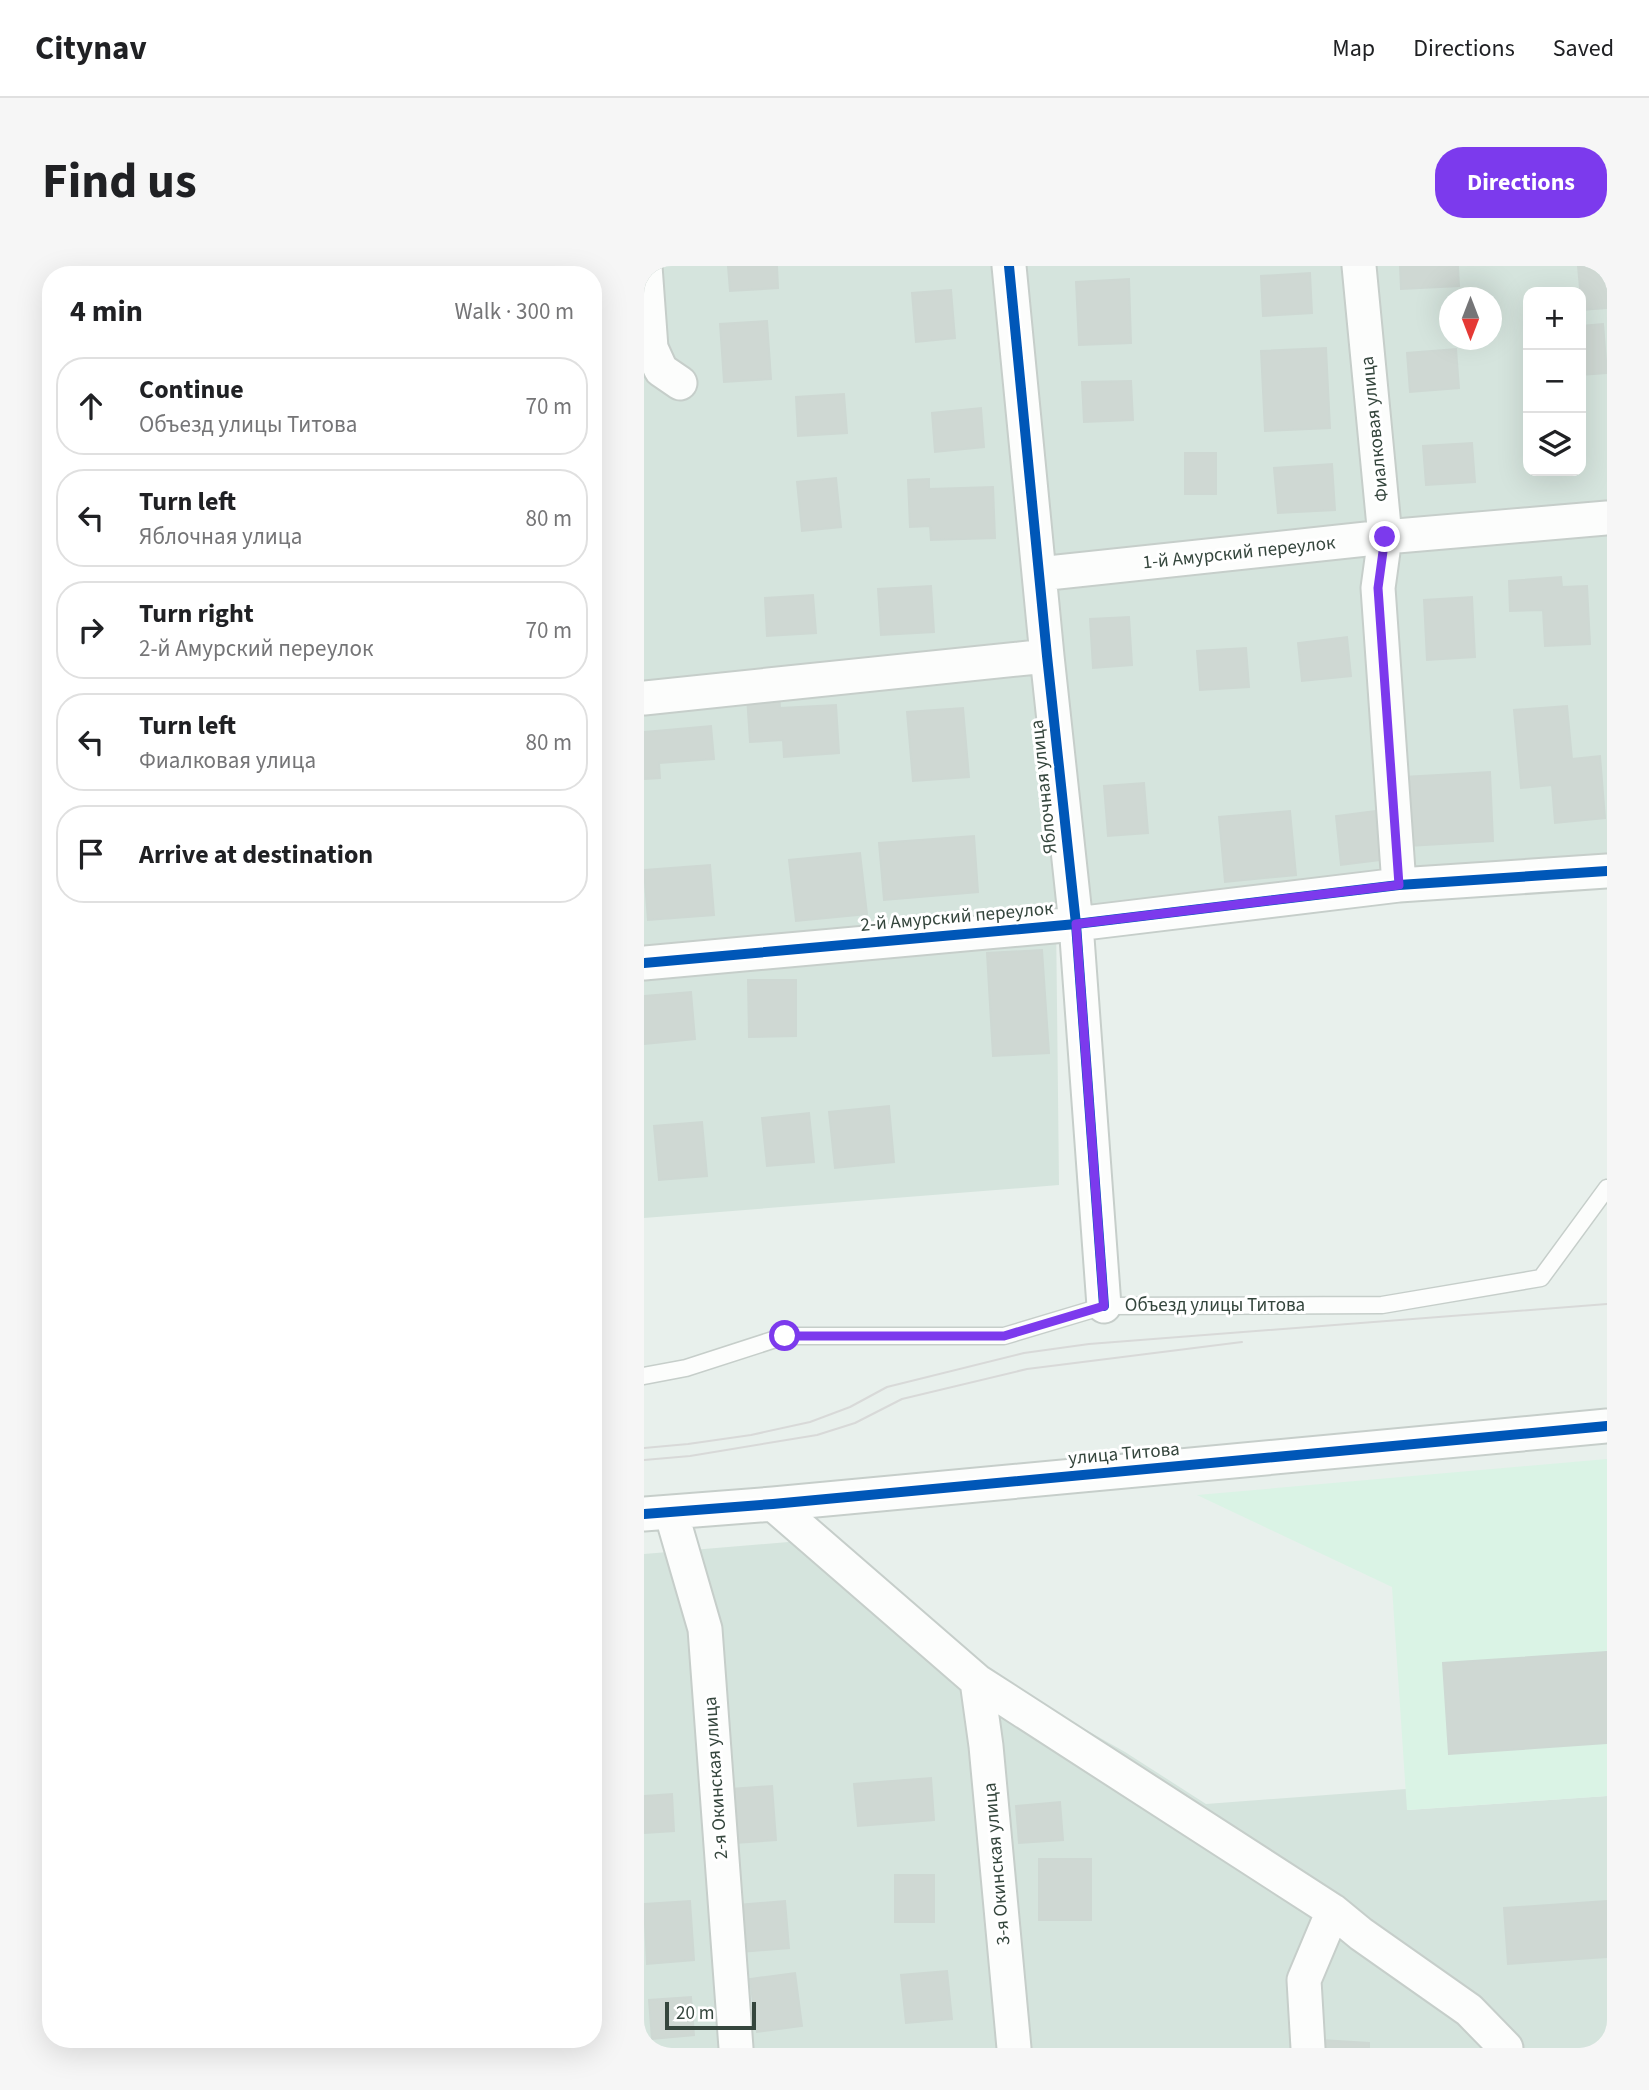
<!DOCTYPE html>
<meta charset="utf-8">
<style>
:root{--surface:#fff;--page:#f6f6f6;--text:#202124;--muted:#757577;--line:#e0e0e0;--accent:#7c3aed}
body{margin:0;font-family:"Source Sans 3",sans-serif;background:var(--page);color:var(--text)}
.controls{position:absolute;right:21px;top:21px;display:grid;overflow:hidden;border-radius:14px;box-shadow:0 7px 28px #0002}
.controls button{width:63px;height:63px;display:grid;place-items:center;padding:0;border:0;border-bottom:2px solid var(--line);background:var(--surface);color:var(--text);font:35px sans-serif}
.compass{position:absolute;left:795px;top:21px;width:63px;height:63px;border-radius:50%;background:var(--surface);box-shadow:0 7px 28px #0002;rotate:180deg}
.scale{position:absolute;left:21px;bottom:18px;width:91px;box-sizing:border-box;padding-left:7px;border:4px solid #35463d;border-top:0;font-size:19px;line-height:24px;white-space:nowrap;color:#35463d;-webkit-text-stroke:5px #fff;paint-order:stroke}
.stop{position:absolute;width:21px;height:21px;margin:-16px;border:5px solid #7c3aed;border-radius:50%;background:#fff}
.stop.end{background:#7c3aed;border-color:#fff;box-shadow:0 2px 7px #0008}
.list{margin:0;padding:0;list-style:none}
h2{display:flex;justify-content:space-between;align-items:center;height:91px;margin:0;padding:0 28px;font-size:30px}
h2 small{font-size:23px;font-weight:400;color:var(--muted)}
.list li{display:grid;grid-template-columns:46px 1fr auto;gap:21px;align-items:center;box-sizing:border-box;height:98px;margin:0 14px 14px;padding:0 14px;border:2px solid var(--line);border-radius:28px}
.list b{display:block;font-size:26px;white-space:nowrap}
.list p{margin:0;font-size:23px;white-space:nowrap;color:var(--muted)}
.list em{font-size:23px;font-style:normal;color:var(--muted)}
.icon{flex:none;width:38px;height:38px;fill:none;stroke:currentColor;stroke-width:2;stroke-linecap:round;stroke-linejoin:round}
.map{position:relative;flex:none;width:963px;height:1782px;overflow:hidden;border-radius:28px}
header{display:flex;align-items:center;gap:42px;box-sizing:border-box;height:98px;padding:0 35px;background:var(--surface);border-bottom:2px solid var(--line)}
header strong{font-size:33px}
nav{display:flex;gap:38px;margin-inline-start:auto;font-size:24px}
.intro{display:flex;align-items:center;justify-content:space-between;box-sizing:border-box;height:168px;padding:0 42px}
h1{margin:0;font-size:49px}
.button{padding:18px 32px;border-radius:28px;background:var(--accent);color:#fff;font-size:24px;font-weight:700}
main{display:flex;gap:42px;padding:0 42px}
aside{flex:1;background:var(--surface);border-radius:28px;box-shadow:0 7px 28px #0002}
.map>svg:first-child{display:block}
.residential{fill:#d5e4dd;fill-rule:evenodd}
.commercial{fill:#daf3e5}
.building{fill:#cfd8d3;stroke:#ced8d3;stroke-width:2}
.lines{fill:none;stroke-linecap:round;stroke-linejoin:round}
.lane-casing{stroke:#c6ceca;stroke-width:19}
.street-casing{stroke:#c6ceca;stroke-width:37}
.lane{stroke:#fcfdfc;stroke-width:16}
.street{stroke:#fcfdfc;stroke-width:33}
.tram{stroke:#d8d9d8;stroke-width:2}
.cycleway-casing{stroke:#fff;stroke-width:15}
.cycleway{stroke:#0057b8;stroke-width:10}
.route{stroke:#7c3aed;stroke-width:9}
.labels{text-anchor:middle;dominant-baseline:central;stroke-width:6;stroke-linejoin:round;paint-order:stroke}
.street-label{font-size:19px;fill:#35463d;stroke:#fff}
</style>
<header>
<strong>Citynav</strong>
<nav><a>Map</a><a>Directions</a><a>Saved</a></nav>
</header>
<div class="intro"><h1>Find us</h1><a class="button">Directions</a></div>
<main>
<aside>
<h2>4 min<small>Walk · 300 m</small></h2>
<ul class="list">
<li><svg class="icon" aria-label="ahead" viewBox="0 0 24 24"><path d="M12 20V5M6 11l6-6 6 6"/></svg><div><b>Continue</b><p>Объезд улицы Титова</p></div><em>70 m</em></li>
<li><svg class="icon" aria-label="left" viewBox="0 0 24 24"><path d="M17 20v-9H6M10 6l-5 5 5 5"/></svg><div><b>Turn left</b><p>Яблочная улица</p></div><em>80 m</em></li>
<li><svg class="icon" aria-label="right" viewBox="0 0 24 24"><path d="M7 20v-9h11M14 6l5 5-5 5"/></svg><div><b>Turn right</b><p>2-й Амурский переулок</p></div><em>70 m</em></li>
<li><svg class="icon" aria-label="left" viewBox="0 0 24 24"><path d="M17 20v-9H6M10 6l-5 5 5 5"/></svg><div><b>Turn left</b><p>Фиалковая улица</p></div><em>80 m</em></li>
<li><svg class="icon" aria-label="arrive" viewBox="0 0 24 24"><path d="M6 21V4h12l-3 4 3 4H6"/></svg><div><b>Arrive at destination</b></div></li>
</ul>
</aside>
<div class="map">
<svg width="963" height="1782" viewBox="0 0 963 1782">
<rect width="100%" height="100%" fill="#e8f0ec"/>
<!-- residential -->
<path class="residential" d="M0 0H963V613L412 649 415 919 0 952ZM884 26H937V205H884ZM806 32H848V74H806Z
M180 1273 359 1417 481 1486 562 1538 762 1523 764 1544 963 1530V1782H0V1288Z"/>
<!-- commercial -->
<path class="commercial" d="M963 1193V1530L763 1544 748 1321 553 1229Z"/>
<!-- building -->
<path class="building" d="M84 0H133L134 22 86 25Z
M756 0H814L815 20 757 23Z
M934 0H963V42L938 44Z
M666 7 668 47 619 50 617 10Z
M485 13 487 77 435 79 432 16Z
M307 24 311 72 272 76 268 27Z
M123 55 127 113 80 116 76 58Z
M959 58 963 107 937 109V60Z
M682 82 686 162 621 165 617 85Z
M812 83 815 122 766 126 763 87Z
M487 115 489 154 440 156 438 116Z
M200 128 203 167 154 170 152 131Z
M337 142 340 181 291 186 288 147Z
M828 177 831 216 782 219 779 180Z
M541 187H572V228H541Z
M688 198 691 244 634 247 630 202Z
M192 212 197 261 158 265 153 216Z
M285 213V223L349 221 351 272 287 274 286 260 266 261 264 214Z
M917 311 918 321 943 320 946 378 901 380 899 344 866 345 865 315Z
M287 320 290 366 237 369 234 323Z
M169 329 172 367 123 370 121 332Z
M828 331 831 391 783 394 780 334Z
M485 351 488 399 449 402 446 353Z
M703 371 707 410 658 415 654 377Z
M602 382 605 421 556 424 553 385Z
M135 428 136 442 192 439 195 487 140 491 139 474 106 476 103 430Z
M923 440 928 493 956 490 961 552 911 557 908 519 877 522 870 444Z
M319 442 325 511 269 515 263 446Z
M67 460 70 493 15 497 16 512 0 513V466Z
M846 506 849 575 764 580 760 511Z
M500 517 504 567 464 570 460 520Z
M646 545 652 609 581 616 575 551Z
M731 545 737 594 697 599 692 550Z
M330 570 334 626 240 634 235 577Z
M216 587 223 648 152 655 145 594Z
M66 599 70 649 4 654 0 604Z
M398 684 405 787 349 790 343 687Z
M104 714H152V770L105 771Z
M47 726 51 773 0 778V730Z
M245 840 250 896 191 902 185 846Z
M165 847 170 896 123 900 118 852Z
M58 856 63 910 15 914 10 860Z
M963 1386V1477L805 1488 799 1397Z
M287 1512 290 1554 214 1560 210 1518Z
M128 1520 132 1574 91 1577 87 1523Z
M28 1528 30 1565 0 1567V1530Z
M416 1536 419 1574 375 1577 372 1540Z
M395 1593H447V1654H395Z
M251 1609H290V1656H251Z
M46 1635 50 1694 3 1698 0 1638Z
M141 1635 145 1682 97 1686 94 1639Z
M963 1635V1691L864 1698 860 1642Z
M303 1705 308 1753 262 1757 257 1709Z
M151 1707 158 1760 113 1766 106 1713Z
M47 1731 50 1769 8 1773 5 1734Z
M677 1774 725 1777V1782H677Z"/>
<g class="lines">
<!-- lane casing -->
<g class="lane-casing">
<path id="lane" d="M0 1110 42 1102 141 1070H360L460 1040 738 1039 897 1012 963 922"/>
</g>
<!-- street casing -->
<g class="street-casing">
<path id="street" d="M1 0 7 82 17 104 36 117
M365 0 403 390 432 658 460 1040
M715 0 741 271 734 322 755 619
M395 308 741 271 963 252
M0 432 403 390
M0 697 432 658 755 619 963 605
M129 1238 333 1415 689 1645 717 1668 825 1744 862 1782
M27 1246 61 1363 92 1782
M0 1248 129 1238 963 1160
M333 1415 342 1480 370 1782
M664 1782 660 1714 689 1645"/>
</g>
<!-- lane -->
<use href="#lane" class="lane"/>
<!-- street -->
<use href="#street" class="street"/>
<!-- tram -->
<path class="tram" d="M0 1182 44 1178 107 1169 166 1156 206 1141 243 1121 380 1087 445 1078 963 1038
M0 1194 46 1190 173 1169 211 1157 258 1133 383 1103 598 1076"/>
<!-- cycleway casing -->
<g class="cycleway-casing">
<path id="cycleway" d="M365 0 403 390 432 658 460 1040
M0 697 432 658 755 619 963 605
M0 1248 129 1238 963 1160"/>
</g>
<!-- cycleway -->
<use href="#cycleway" class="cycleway"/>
</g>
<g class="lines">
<!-- route -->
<path class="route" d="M141 1070H360L460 1040 432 658 755 619 734 322 741 271"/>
</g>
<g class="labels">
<!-- street labels -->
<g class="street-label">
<text transform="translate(731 163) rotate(-96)">Фиалковая улица</text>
<text transform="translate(595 287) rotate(-6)">1-й Амурский переулок</text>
<text transform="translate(400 521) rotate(-96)">Яблочная улица</text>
<text transform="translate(313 651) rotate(-5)">2-й Амурский переулок</text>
<text x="571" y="1039">Объезд улицы Титова</text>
<text transform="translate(480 1188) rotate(-5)">улица Титова</text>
<text transform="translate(72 1512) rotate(-94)">2-я Окинская улица</text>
<text transform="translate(353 1598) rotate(-95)">3-я Окинская улица</text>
</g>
</g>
</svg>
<div class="controls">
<button>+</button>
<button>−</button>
<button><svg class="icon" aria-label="layers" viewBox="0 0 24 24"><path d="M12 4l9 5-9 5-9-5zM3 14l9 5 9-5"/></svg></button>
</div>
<svg class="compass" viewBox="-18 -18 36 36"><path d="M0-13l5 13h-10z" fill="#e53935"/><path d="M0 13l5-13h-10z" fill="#757577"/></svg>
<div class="scale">20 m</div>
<div class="stop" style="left:141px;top:1070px"></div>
<div class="stop end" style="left:741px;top:271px"></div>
</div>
</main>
